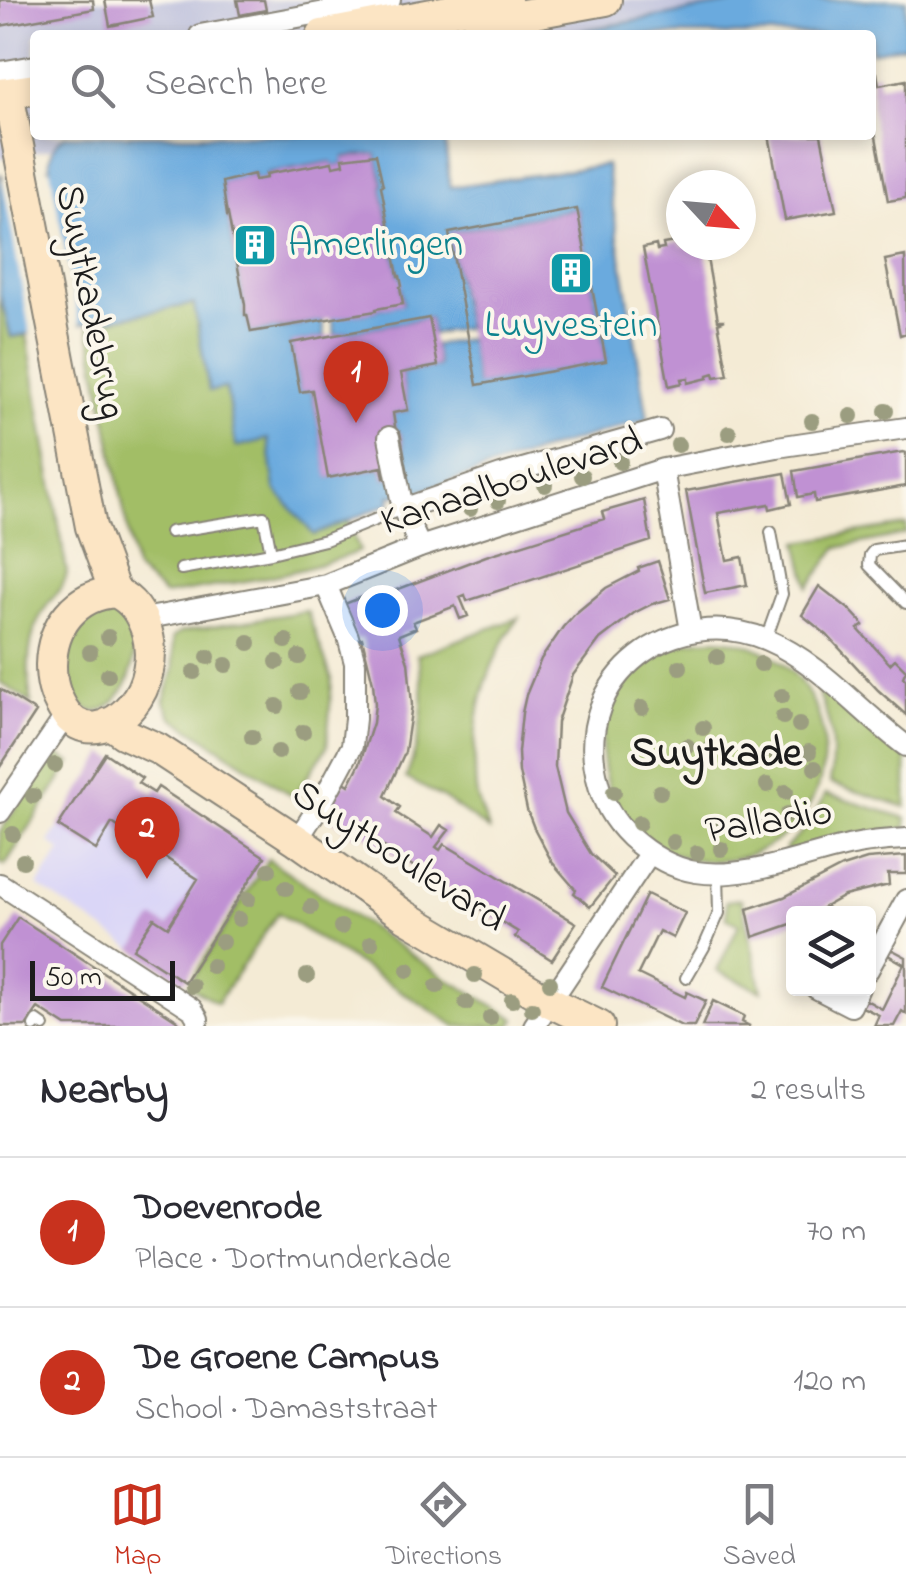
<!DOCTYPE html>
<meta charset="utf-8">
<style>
:root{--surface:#fff;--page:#f7f7f7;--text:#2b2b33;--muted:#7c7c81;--line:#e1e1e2;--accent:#c8321e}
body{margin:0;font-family:"Indie Flower",sans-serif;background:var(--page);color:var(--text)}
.controls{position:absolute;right:30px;bottom:30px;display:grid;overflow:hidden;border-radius:10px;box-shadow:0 5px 15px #0003}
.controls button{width:90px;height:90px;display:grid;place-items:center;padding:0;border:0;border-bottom:2px solid var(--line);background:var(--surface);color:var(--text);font:50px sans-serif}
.compass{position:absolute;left:666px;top:170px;width:90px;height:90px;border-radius:50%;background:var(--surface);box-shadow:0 5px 15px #0003;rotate:116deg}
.scale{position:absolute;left:30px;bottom:25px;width:145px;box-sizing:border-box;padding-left:10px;border:5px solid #1c1c1c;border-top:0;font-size:28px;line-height:35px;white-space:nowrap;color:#1c1c1c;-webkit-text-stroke:8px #fbf7ec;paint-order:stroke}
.you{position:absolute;left:382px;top:610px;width:35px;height:35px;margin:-25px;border:8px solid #fff;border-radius:50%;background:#1a73e8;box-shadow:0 0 0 15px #1a73e833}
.badge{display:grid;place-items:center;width:65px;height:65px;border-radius:50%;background:var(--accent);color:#fff;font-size:32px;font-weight:700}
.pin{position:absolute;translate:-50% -82px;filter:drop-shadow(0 2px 5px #0008)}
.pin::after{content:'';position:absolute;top:52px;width:35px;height:30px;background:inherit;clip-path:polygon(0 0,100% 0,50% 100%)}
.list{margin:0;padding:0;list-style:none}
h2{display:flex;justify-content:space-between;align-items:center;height:130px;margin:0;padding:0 40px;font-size:42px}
h2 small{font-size:32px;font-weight:400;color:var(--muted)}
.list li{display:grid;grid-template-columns:65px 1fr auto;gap:30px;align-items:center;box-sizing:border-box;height:150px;padding:0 40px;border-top:2px solid var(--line)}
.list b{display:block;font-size:38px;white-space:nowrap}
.list p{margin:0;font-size:32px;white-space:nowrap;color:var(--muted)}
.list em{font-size:32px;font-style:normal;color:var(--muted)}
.icon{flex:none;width:55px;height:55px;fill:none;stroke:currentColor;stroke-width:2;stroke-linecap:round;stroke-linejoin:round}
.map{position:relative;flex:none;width:906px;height:1026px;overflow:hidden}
.search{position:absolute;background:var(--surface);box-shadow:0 5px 15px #0003;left:30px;right:30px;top:30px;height:110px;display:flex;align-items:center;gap:25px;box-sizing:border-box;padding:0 35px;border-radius:10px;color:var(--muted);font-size:38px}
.sheet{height:430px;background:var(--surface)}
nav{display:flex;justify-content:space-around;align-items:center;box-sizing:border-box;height:140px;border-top:2px solid var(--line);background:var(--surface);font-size:28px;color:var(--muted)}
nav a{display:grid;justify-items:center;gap:5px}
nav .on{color:var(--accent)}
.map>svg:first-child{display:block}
.built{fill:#dad6f7}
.industrial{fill:#c0c2dd}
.green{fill:#a2be66;stroke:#5f6d41;stroke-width:2.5}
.water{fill:#6baade;stroke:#44637d;stroke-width:2.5;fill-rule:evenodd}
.pier{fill:#f4ebd5}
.building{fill:#c091d3}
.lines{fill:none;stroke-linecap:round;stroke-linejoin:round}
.lane-casing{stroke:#888478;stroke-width:14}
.street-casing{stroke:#888478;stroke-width:24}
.secondary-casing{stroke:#888478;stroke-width:34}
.lane{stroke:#fff;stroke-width:10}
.street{stroke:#fff;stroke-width:20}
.secondary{stroke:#fce5c4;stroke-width:30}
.tree{fill:#9b9d80}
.labels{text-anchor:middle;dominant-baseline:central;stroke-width:8;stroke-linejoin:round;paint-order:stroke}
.culture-label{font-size:40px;fill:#0d838f;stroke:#fbf7ec;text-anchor:start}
.street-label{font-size:40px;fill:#1c1c1c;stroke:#fbf7ec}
.neighbourhood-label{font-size:42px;font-weight:bold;fill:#1c1c1c;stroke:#fbf7ec}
</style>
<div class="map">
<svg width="906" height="1026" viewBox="0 0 906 1026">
<rect width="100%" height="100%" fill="#fbf7ec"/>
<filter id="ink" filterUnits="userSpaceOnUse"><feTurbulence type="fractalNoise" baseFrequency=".01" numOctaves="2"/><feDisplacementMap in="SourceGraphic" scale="20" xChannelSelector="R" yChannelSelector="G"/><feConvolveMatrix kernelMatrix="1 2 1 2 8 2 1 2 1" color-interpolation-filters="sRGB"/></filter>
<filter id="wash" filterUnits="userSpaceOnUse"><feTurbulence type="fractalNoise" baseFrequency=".0048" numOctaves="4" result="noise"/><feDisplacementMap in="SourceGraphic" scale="40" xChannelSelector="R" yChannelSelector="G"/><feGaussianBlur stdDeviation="2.25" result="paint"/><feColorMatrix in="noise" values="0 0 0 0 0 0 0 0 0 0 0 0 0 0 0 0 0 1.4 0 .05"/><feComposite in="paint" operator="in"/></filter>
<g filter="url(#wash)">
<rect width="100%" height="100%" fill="#f4ebd5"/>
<!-- built -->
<path class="built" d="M98 768 256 872 183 982 38 886 61 851 49 842Z"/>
<!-- industrial -->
<path class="industrial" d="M0 0H778L607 35H35V135H118L0 159Z"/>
<!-- green -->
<path class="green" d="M0 295 11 337 27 335 67 573C65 588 54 595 46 607 26 635 27 671 31 703L0 682Z
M194 304 209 390 226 387 236 447 268 439 276 489 314 535 347 520 360 551C295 576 232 583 164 595L135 569 88 324Z
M906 525V534L837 548 809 587 798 542Z
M100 608C151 607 141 702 95 712 47 700 67 627 100 608Z
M307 611 332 679 327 747 294 797 172 717 164 701 174 668 172 638 181 632Z
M518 618C487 663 472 713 475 768 475 779 475 790 478 800 481 810 486 820 489 830L445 799 406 778C421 740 428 694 417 655Z
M602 750a111 111 0 1 1 222 0a111 111 0 1 1-222 0Z
M819 688 845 706 906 757V807L830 783C835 745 832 724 817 690Z
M52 751 71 763 5 865 0 862V832Z
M826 794 906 818V828L850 836 787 853 786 848 809 824Z
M268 859 446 978 516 1019 511 1026H456L278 913 217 1003 188 985Z
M741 899 762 991 717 971 739 924 727 918 726 901Z"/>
<!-- water -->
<path class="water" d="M753 0H906V45L871 52V35H556Z
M65 135H452L445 140 450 187 606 165 648 419 550 448 410 495 409 493 390 496 391 503 314 535 275 489 268 439 236 447 226 388 209 391 194 304 11 337 0 295V173L2 178 50 169C49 154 53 144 65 135ZM376 154 383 185 381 186 403 303 376 309V311L332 317 335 335 429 318 432 334 466 328 449 233 577 209 606 360 477 384 469 339 434 345 438 366 401 373 408 410 393 413 396 433H400L408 474 385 478 382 467 329 477 312 390 300 391 291 344 325 337 322 319 279 329V327L251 332 247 315H245V305L222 183 254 174 255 180 267 178V173L331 162 333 166 344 164V157Z"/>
<!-- pier -->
<path class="pier" d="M45 166 46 169H50L80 329 31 338 2 178 6 177 5 173Z"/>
<g id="blocks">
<!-- building -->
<path class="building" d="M0 0H93L94 9 0 26Z
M105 0H149L153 17 110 26Z
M237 0H264L266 10 240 15Z
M877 73 879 85 906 80V198L888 201 871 110V75Z
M769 135H821L836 211 785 220Z
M376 154 383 185 381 186 398 276H400L402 286 400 287 403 304 376 309V311L251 332 247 315H245V305L228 214 227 215 222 182 254 174 255 180 267 178 266 174 332 162 333 166 344 164 343 158Z
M577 209 606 361 477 385 449 233Z
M681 241V245L705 247 718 320H725L718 323 728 375 715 377 714 373 708 375V378L688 383V378L681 379 682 383 669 386 643 248 656 245 657 250 664 249 663 244Z
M905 256 906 333 900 335 885 260Z
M429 318 438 366 401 373 408 410 393 413 396 433 400 432 408 474 384 478 382 467 328 478 312 390 300 392 291 343Z
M903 452 906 453V486L815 502 814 494 798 497 794 471Z
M785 473 791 504 770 509 769 504 718 513 727 560 742 557 747 585 705 593 686 491Z
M644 500 651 541 467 601 465 595 460 597 468 616 460 619 455 606 413 622 416 628 399 635 408 662 412 705 405 752 385 796 400 807 396 813 433 837 441 825 449 830 436 847 440 850 444 844 576 923 552 960 515 937 518 932 452 892 360 831 357 836 323 812 344 782 349 785 360 763 373 723 375 704 373 683 363 642 362 638 356 640 342 605 380 590 383 595 486 556 604 519 602 512Z
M658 561 670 599 652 604 634 613 600 639 573 675 557 722 555 767 566 813 591 854 615 876 590 907 574 893 576 890 552 862 534 828 527 810 519 772 518 752 522 713 526 695 541 659 563 627 576 613 606 588 639 571 638 568Z
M819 586 850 610 864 625 858 629 890 664 895 659 906 670 903 677 906 680V715L878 690 827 635 802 615Z
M0 689 36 712 0 767Z
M105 753 142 778 138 783 154 793 158 787 265 857 184 982 133 949 154 918 168 927 198 879 112 823 96 850 58 826Z
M906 856V874H888L889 885 844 896 812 914H794V923L753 937 747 909 784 897 842 867 867 859Z
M647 894 685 913 673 938 659 931 638 974 685 997 687 992 706 1001 694 1026H682L602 987Z
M18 917 178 1021 175 1026H66L38 1008 26 1026H0V945Z
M891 949 906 957V1014L902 1011 894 1026H874L879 1015 862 1007 866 1000 882 1009 904 964 888 955Z
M713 1001 744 1016 742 1022 750 1026H702Z"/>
</g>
</g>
<g filter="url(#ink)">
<use href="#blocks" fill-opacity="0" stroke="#888478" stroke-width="2.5"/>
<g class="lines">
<!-- lane casing -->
<g class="lane-casing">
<path id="lane" d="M170 532 264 517 271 553 325 540 402 509
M906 545 874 550 870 555 869 565 906 603
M181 569 271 553
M766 639 782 594 771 532
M686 978 704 947 719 913 718 873
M34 1026 37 1021 44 1026"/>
</g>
<!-- street casing -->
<g class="street-casing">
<path id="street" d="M200 35 390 0
M0 72 35 66
M389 437 403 509 420 547
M663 469 691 631
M403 509 501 475 660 430
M143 619 326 585 420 547 663 469 777 447 906 428
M906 746C860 712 821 663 767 640 674 601 572 677 597 778 602 801 613 821 630 837 649 854 670 868 696 872 748 880 803 855 853 845 870 841 889 840 906 839
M0 812 66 715
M297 840 323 800 352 746 355 719V663L348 637 326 585
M0 884 192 1009 198 1019 197 1026
M868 970 906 900
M816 988 851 1006 859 988
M534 1026 649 854"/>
</g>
<!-- secondary casing -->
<g class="secondary-casing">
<path id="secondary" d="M479 23 606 0
M322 35 506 0
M8 93 91 527 115 592
M0 94 35 89
M115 592C133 600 141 614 147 632 154 656 148 686 132 705 113 729 80 739 63 709 54 694 51 682 51 665 52 626 75 595 115 592Z
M109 723 123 733 158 749 297 840 405 916 550 1002 599 1026"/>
</g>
<!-- lane -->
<use href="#lane" class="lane"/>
<!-- street -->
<use href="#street" class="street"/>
<!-- secondary -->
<use href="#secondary" class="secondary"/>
</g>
<!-- trees -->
<g class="tree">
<circle cx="886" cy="411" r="8"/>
<circle cx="851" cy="416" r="8"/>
<circle cx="812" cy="421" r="8"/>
<circle cx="729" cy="433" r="8"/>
<circle cx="678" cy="445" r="8"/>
<circle cx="620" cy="462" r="8"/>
<circle cx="582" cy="476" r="8"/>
<circle cx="545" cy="485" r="8"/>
<circle cx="498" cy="501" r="8"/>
<circle cx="470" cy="509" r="8"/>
<circle cx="108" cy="637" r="8"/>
<circle cx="286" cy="641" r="8"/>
<circle cx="249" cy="643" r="8"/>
<circle cx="90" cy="652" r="8"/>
<circle cx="208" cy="657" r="8"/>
<circle cx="299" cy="657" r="8"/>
<circle cx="717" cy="657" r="8"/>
<circle cx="277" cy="662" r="8"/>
<circle cx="761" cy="664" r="8"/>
<circle cx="226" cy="665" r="8"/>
<circle cx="680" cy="667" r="8"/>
<circle cx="194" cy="672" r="8"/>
<circle cx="108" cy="675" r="8"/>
<circle cx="300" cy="692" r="8"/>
<circle cx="782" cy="696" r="8"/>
<circle cx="277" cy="706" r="8"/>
<circle cx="642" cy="708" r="8"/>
<circle cx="783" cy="717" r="8"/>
<circle cx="799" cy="725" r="8"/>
<circle cx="703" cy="728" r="8"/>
<circle cx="303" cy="732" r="8"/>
<circle cx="252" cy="737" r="8"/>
<circle cx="687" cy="746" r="8"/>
<circle cx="711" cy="749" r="8"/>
<circle cx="278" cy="752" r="8"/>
<circle cx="809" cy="752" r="8"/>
<circle cx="776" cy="754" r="8"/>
<circle cx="55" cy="765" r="8"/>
<circle cx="815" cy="768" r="8"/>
<circle cx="767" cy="785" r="8"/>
<circle cx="614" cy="792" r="8"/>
<circle cx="660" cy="792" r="8"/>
<circle cx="786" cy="792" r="8"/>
<circle cx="33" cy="796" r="8"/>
<circle cx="788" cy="814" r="8"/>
<circle cx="639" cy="823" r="8"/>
<circle cx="720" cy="824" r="8"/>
<circle cx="764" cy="828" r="8"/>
<circle cx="13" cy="834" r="8"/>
<circle cx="673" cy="842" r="8"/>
<circle cx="721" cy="849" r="8"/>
<circle cx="697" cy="853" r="8"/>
<circle cx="23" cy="861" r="8"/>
<circle cx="269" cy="870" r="8"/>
<circle cx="286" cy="888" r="8"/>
<circle cx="248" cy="899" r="8"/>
<circle cx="311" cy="907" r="8"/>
<circle cx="239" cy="919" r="8"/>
<circle cx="341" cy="927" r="8"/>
<circle cx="222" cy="942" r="8"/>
<circle cx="371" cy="943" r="8"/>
<circle cx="212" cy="966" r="8"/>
<circle cx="408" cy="970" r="8"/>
<circle cx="475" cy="975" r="8"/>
<circle cx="307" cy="976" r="8"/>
<circle cx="550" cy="983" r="8"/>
<circle cx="192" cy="986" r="8"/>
<circle cx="437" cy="986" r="8"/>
<circle cx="512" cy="1000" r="8"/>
<circle cx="466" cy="1003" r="8"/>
<circle cx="532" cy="1009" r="8"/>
<circle cx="490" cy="1018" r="8"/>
</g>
</g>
<!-- icons -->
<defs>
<g id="building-square" transform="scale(2.25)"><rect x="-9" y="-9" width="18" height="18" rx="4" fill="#0f9aa8" stroke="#fbf7ec"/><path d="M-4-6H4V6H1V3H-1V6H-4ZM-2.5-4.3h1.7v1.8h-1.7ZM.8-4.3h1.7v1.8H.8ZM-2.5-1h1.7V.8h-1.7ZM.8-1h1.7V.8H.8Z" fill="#fff"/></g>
</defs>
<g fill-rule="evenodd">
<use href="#building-square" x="255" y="245"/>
<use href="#building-square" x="571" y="273"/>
</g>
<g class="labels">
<!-- culture labels -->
<g class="culture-label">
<text x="288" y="245">Amerlingen</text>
<text x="571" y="326" text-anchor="middle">Luyvestein</text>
</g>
<!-- street labels -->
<g class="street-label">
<text transform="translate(89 302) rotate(79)">Suytkadebrug</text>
<text transform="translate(512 483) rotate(-18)">Kanaalboulevard</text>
<text transform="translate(769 823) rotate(-9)">Palladio</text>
<text transform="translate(398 858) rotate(33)">Suytboulevard</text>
</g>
<!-- neighbourhood labels -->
<g class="neighbourhood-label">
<text x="716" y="754">Suytkade</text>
</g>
</g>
</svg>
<div class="controls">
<button><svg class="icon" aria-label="layers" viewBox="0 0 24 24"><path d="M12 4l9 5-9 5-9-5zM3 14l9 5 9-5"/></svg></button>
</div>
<svg class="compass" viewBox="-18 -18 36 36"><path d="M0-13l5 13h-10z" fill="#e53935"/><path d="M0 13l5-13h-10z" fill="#7c7c81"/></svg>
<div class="scale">50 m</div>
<div class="you"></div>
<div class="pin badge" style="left:356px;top:423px">1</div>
<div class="pin badge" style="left:147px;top:879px">2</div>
<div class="search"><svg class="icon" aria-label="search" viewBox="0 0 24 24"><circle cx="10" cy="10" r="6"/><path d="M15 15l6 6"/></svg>Search here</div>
</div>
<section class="sheet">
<h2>Nearby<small>2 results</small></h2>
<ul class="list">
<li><span class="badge">1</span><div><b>Doevenrode</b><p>Place · Dortmunderkade</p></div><em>70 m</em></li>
<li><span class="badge">2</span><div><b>De Groene Campus</b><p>School · Damaststraat</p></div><em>120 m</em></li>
</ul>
</section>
<nav>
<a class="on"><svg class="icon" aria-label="map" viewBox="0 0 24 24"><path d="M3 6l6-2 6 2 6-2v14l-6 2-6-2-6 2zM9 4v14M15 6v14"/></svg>Map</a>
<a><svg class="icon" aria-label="directions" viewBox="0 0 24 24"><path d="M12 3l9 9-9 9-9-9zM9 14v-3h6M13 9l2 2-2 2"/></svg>Directions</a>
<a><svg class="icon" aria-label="saved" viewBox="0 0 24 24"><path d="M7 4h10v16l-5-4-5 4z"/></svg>Saved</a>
</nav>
